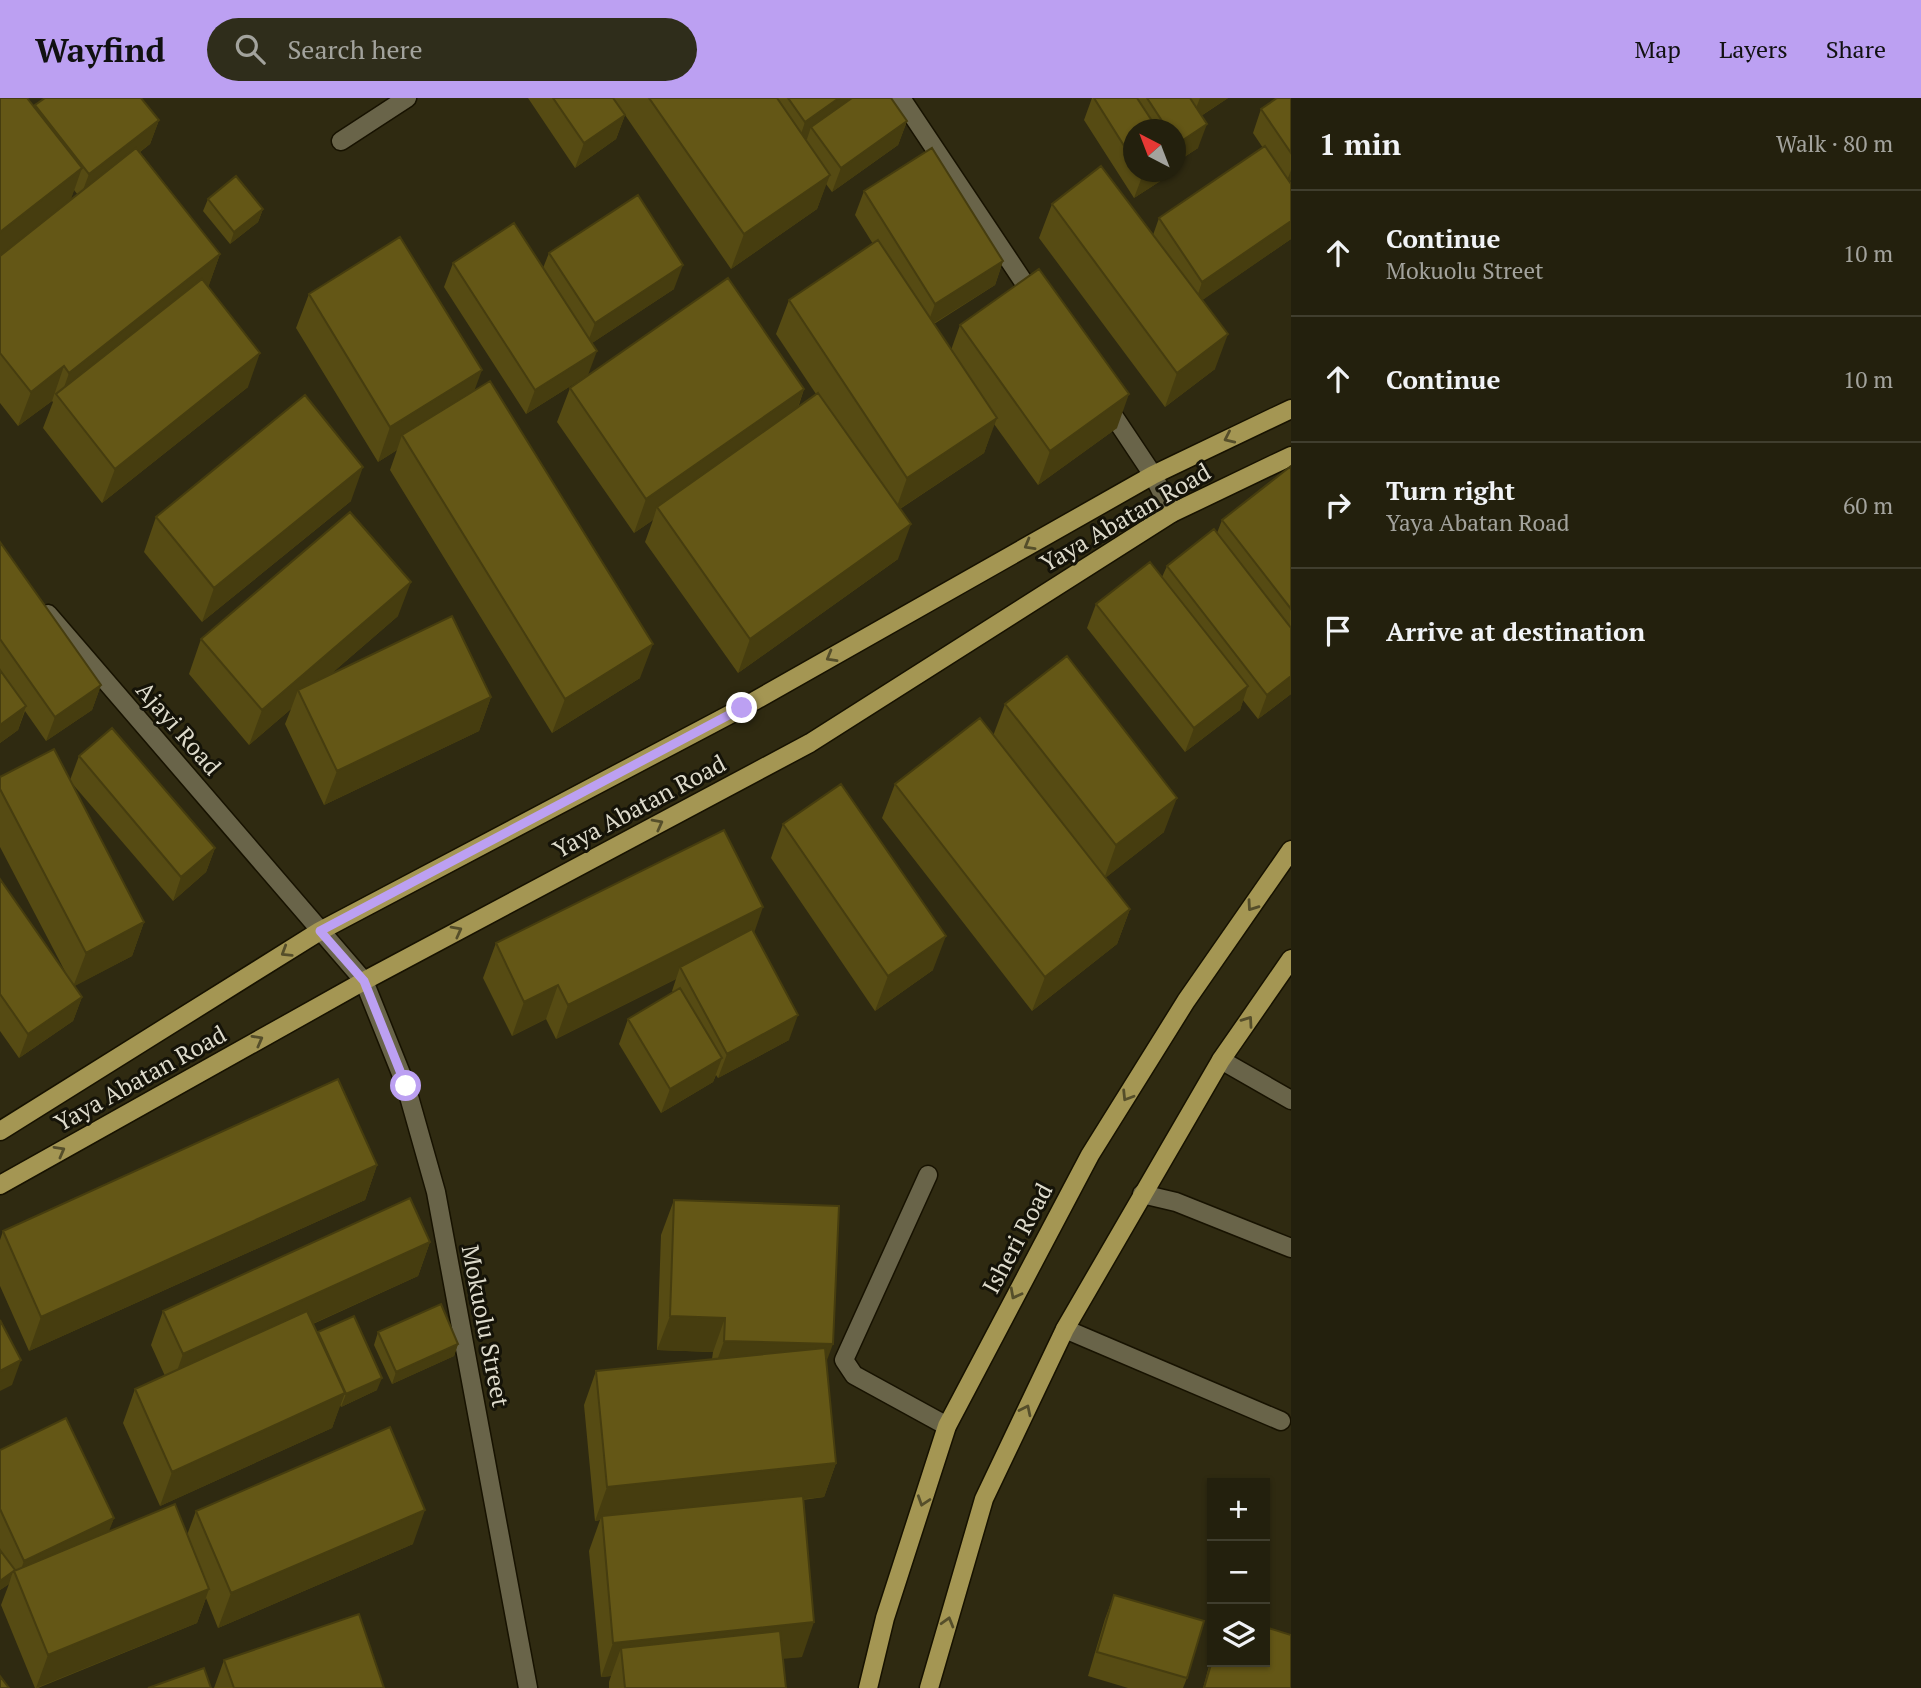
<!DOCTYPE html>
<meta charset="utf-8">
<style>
:root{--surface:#23200d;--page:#2f2d1b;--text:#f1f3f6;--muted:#a3a39d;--line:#403e2e;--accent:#bca0f2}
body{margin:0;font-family:"PT Serif",serif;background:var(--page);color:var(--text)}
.controls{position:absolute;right:21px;bottom:21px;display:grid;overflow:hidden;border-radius:0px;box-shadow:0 2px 5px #0004}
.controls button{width:63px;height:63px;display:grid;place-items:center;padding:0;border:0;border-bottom:2px solid var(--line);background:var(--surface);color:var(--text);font:35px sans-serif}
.compass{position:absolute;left:1123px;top:21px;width:63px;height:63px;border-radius:50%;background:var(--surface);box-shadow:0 2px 5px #0004;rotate:318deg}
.stop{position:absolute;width:21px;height:21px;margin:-16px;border:5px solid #bca0f2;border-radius:50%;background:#fff}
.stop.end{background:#bca0f2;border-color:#fff;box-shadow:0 2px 7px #0008}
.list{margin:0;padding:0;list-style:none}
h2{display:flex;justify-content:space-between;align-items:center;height:91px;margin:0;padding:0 28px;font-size:30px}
h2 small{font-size:23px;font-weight:400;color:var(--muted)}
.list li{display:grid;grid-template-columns:46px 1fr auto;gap:21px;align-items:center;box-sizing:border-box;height:126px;padding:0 28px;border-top:2px solid var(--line)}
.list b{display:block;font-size:26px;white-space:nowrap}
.list p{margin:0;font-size:23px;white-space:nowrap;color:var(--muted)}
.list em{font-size:23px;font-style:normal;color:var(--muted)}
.icon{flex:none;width:38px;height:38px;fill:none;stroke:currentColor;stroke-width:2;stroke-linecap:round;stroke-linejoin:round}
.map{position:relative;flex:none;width:1291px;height:1590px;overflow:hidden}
header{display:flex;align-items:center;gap:42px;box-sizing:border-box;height:98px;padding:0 35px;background:var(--accent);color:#111}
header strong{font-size:33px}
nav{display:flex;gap:38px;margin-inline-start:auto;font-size:24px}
.search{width:490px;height:63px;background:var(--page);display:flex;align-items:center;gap:18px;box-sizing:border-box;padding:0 24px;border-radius:38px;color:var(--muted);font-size:26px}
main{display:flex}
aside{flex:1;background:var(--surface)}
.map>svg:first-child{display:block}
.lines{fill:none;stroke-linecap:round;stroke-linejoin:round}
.minor-casing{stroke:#171200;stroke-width:21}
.major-casing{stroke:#171200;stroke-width:21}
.minor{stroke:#696449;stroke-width:18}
.major{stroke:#a49653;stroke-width:18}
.wall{fill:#564b13;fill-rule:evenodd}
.shaded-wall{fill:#463d0f}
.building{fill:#645716;stroke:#463d0f;stroke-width:2}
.oneway{stroke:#554e2a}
.route{stroke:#bca0f2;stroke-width:9}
.labels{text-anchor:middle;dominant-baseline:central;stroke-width:6;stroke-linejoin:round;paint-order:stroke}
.street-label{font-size:24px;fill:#dedbcc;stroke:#151308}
</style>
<header>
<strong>Wayfind</strong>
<div class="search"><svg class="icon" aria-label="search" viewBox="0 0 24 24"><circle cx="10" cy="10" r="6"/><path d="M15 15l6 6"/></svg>Search here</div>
<nav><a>Map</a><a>Layers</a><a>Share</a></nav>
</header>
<main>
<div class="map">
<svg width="1291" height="1590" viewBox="0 0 1291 1590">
<rect width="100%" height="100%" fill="#2f2a11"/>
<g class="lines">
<!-- minor casing -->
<g class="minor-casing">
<path id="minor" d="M901 0 1035 201
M341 43 407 0
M1105 305 1153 377 1172 415
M48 516 364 883 406 988 436 1094 528 1590
M1221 962 1291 1002
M928 1077 844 1262 854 1277 947 1328
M1142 1096 1176 1104 1291 1150
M1065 1231 1281 1323"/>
</g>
<!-- major casing -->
<g class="major-casing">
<path id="major" d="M0 1033 320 833 742 610 1153 377 1291 311
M0 1087 364 883 810 645 1172 415 1291 358
M868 1590 885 1520 947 1328 1090 1057 1186 903 1291 752
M929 1590 984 1401 1065 1231 1221 962 1291 861"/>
</g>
<!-- minor -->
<use href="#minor" class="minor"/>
<!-- major -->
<use href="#major" class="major"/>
</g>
<!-- wall -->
<path class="wall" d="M0 0 35 10V7L159 22 150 46 140 54 220 156 208 189 248 289 102 405 43 330 53 304 52 303 18 328 0 305ZM74 92 78 97 70 103Z
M528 0H891L907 23 898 47 832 94 826 86 817 111 731 171 625 17 616 41 575 70Z
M1092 0H1228L1201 18 1198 50 1175 65V32H1133V74H1167L1165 80 1134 100 1084 22Z
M1291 0V82L1289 83 1291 86V141L1202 202 1215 271 1165 309 1039 140 1052 106 1153 137 1159 120 1263 50 1253 35 1261 11Z
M864 93 1003 163 995 187 934 226 951 252 960 227 1117 330 1038 387 994 326 984 355 900 411 898 461 738 575 645 444 653 422 634 435 557 324 570 290 804 291 798 310 816 296 776 236 789 202 873 146 855 117Z
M208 101 263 111 258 124 230 146 203 113Z
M549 155 674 191 592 245 588 277 526 316 444 189 453 165 543 170Z
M309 196 475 292 640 580 552 635 390 372 397 352 378 364 296 230Z
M1291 368V596L1258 621 1243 602 1240 612 1185 654 1087 530 1096 506 1162 479 1167 468 1217 435 1222 422Z
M351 403 202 524 144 454 156 419Z
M0 444 101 587 92 612 46 643 25 613 18 632 0 645Z
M398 518 332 575 491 599 479 633 324 707 285 626 291 611 249 647 189 576 201 541Z
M1005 606 1164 734 1105 780 1130 811 1117 846 1032 913 882 720 895 686 993 638Z
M79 658 215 750 206 774 173 803 70 683 144 824 132 858 74 888 82 899 73 923 19 960 0 933V781L69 881 0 749V679L70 682Z
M783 726 933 872 875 913 771 760Z
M754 834 789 942 718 980 716 977 713 984 661 1015 619 946 628 921 673 894 672 893 676 881 556 941 546 921 512 938 483 880 496 845Z
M377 1067 365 1102 29 1253 0 1188V1142L3 1133Z
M674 1102 826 1263 836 1365 824 1399 803 1402 802 1559 783 1560 786 1590H609V1584L611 1578 601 1579 589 1453 600 1422 595 1423 584 1307 596 1273 712 1261 713 1254 657 1252 661 1137Z
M430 1144 418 1178 313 1226 317 1235 377 1292 341 1309 340 1307 332 1330 160 1408 123 1325 135 1291 165 1278 151 1247 163 1213Z
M378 1234 458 1246 454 1258 392 1286 374 1247Z
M0 1352 114 1420 108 1434 187 1437 196 1413 413 1446 218 1530 206 1500 197 1525 38 1590H35L1 1507 9 1486 0 1492Z
M1114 1497 1187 1580 1183 1590H1128L1088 1578 1105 1521Z
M1212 1557V1564L1291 1590H1203Z
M224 1562 384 1590H214Z"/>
<!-- shaded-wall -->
<path class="shaded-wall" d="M839 0H864L811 29 807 41 797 48 805 24Z
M1200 0H1228L1190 25Z
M625 17 616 41 575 70 584 45Z
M159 22 150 46 80 100 89 76Z
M907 23 898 47 832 94 841 70Z
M1207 26 1198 50 1175 65V50L1177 46Z
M82 70 70 104 0 159V134Z
M1291 72V82L1286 85Z
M1146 74H1167L1165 80 1134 100 1143 76Z
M830 77 817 111 731 171 744 136Z
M263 111 258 124 230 146 234 134Z
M1291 123V141L1194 208 1202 184Z
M220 156 208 190 60 301 69 275Z
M1003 163 995 187 926 230 935 206Z
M683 167 674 191 586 249 595 225Z
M1228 236 1215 271 1165 309 1177 275Z
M597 253 588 277 526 316 535 292Z
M260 255 248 289 102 405 115 371Z
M64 268 52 303 18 328 31 294Z
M482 272 469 307 402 337 397 352 378 364 390 329Z
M804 291 792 326 657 409 653 422 634 435 646 401Z
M1129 296 1117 330 1038 387 1050 353Z
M997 320 984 355 895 414 907 380Z
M363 369 351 403 202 524 214 490Z
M911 426 898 461 738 575 750 541Z
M411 484 398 518 302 601 298 592 291 611 249 647 262 612Z
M653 546 640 580 552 635 565 601Z
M1291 578V596L1258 621 1267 597Z
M101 587 92 612 46 643 55 619Z
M1248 588 1240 612 1185 654 1194 630Z
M491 599 479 633 324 707 337 673Z
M26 608 18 632 0 645V627Z
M1177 700 1164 734 1104 781 1116 747Z
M215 750 206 774 173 803 181 779Z
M763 809 751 844 680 869 676 881 556 941 568 907Z
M1130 811 1117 846 1032 913 1045 879Z
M144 824 132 858 73 889 86 855Z
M946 838 933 872 875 913 888 878Z
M558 887 546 921 512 938 524 904Z
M82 899 73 923 19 960 28 936Z
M798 917 789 942 718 980 727 956Z
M722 960 713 984 661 1015 670 991Z
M377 1067 365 1102 29 1253 41 1219Z
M430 1144 418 1178 171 1290 183 1256Z
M670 1218 725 1220 713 1254 657 1252Z
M724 1243 833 1246 820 1281 712 1277Z
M458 1246 454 1258 392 1286 396 1274Z
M21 1262 12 1287 0 1293V1273Z
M382 1280 377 1292 341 1309 346 1296Z
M345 1295 332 1330 160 1408 172 1374Z
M836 1365 824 1399 602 1422V1418L600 1422 595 1423 607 1389Z
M425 1412 413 1446 218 1530 231 1495Z
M114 1420 105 1444 17 1482 24 1463Z
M13 1473 9 1486 0 1492V1483Z
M209 1491 197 1525 36 1590 48 1557Z
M814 1524 802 1559 624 1577 621 1550 611 1578 601 1579 613 1545Z"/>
<!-- building -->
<path class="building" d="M0 0H27L82 70 0 134Z
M45 0H141L159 22 89 76 35 7Z
M553 0H613L625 17 584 45Z
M649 0H777L830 77 744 136Z
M788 0H839L805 24Z
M852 0H891L907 23 841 70 811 29Z
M1094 0H1137L1158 32H1133V62Z
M1147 0H1190L1207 26 1177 46 1175 43V32H1168Z
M1277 0H1291V55L1261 11Z
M1265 48 1291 86V123L1202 184 1159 120Z
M136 50 220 156 69 275 64 268 31 294 0 255V158Z
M932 50 1003 163 935 206 864 93Z
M1101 68 1228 236 1177 275 1052 106Z
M236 78 263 111 234 134 208 101Z
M638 97 683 167 595 225 549 155Z
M514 125 597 253 535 292 453 165Z
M400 139 482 272 390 329 309 196Z
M878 142 997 320 907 380 789 202Z
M1039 171 1129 296 1050 353 960 227Z
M728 180 804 291 646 401 570 290Z
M202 181 260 255 115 371 56 296Z
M490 283 653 546 565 601 402 337Z
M818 295 911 426 750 541 657 409Z
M305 297 363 369 214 490 156 419Z
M1291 368V511L1222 422Z
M350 414 411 484 262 612 201 541Z
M1214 431 1291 530V578L1267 597 1167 468Z
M0 444 101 587 55 619 0 541Z
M1150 464 1248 588 1194 630 1096 506Z
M452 518 491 599 337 673 298 592Z
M1067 558 1177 700 1116 747 1005 606Z
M0 572 26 608 0 627Z
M980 620 1130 811 1045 879 895 686Z
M112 630 215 750 181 779 79 658Z
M54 651 144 824 86 855 0 691V679Z
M841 686 946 838 888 878 783 726Z
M724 732 763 809 568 907 558 887 524 904 496 845Z
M0 781 82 899 28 936 0 896Z
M752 831 798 917 727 956 680 869Z
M680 890 722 960 670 991 628 921Z
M338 981 377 1067 41 1219 3 1133Z
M410 1100 430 1144 183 1256 163 1213Z
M674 1102 839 1108 833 1246 724 1243 725 1220 670 1218Z
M441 1206 458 1246 396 1274 378 1234Z
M307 1213 345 1295 172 1374 135 1291Z
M354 1218 382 1280 346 1296 318 1234Z
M0 1222 21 1262 0 1273Z
M825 1250 836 1365 607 1389 596 1273Z
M66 1320 114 1420 24 1463 0 1411V1352Z
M390 1329 425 1412 231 1495 196 1413Z
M803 1398 814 1524 613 1545 602 1418Z
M175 1406 209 1491 48 1557 14 1473Z
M0 1452 15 1472 0 1483Z
M1114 1497 1204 1523 1187 1580 1097 1554Z
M359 1516 384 1590H234L224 1562Z
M1265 1529 1291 1537V1590H1204L1212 1563 1265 1564Z
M780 1533 786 1590H625L621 1550Z
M204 1570 211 1590H148Z
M0 1578 9 1590H0Z"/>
<!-- one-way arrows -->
<defs><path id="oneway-chevron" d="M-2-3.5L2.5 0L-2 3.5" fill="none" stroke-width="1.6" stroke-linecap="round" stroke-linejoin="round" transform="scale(1.75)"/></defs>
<g class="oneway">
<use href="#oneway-chevron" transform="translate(1229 340) rotate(155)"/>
<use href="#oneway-chevron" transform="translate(1029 447) rotate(150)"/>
<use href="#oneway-chevron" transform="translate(831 559) rotate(150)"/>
<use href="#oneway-chevron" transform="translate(658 726) rotate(-28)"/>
<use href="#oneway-chevron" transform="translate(1252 808) rotate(125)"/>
<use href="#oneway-chevron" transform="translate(457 833) rotate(-28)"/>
<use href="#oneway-chevron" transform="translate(286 854) rotate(148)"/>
<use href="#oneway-chevron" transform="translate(1248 923) rotate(-55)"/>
<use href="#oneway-chevron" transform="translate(258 942) rotate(-29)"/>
<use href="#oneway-chevron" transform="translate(1127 998) rotate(122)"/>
<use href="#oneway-chevron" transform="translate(60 1053) rotate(-29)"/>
<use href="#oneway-chevron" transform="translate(1015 1196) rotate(118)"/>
<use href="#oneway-chevron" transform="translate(1026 1312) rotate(-64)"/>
<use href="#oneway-chevron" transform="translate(923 1403) rotate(108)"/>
<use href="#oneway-chevron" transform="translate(948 1524) rotate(-74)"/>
</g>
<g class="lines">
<!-- route -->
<path class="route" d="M406 988 364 883 320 833 742 610"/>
</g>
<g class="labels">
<!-- street labels -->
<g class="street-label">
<text transform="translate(1125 419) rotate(-30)">Yaya Abatan Road</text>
<text transform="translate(179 630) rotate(49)">Ajayi Road</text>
<text transform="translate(639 708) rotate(-28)">Yaya Abatan Road</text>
<text transform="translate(140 980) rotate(-29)">Yaya Abatan Road</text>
<text transform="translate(1017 1140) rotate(-62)">Isheri Road</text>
<text transform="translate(486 1228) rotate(79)">Mokuolu Street</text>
</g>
</g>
</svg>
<div class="controls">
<button>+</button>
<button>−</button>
<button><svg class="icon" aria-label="layers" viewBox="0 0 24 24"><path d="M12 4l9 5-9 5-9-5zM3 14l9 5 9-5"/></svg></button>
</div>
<svg class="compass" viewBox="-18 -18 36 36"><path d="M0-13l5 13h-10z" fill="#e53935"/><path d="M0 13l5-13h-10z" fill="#a3a39d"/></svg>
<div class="stop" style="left:406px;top:988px"></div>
<div class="stop end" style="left:742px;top:610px"></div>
</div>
<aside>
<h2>1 min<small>Walk · 80 m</small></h2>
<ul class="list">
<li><svg class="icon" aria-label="ahead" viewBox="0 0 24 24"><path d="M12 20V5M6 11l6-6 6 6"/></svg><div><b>Continue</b><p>Mokuolu Street</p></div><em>10 m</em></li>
<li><svg class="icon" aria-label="ahead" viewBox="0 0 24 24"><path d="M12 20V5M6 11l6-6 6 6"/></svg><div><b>Continue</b></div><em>10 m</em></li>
<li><svg class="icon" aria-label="right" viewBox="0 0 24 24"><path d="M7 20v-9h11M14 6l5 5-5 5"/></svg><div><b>Turn right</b><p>Yaya Abatan Road</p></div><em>60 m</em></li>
<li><svg class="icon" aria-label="arrive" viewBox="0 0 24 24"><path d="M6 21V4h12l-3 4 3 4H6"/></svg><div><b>Arrive at destination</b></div></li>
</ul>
</aside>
</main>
